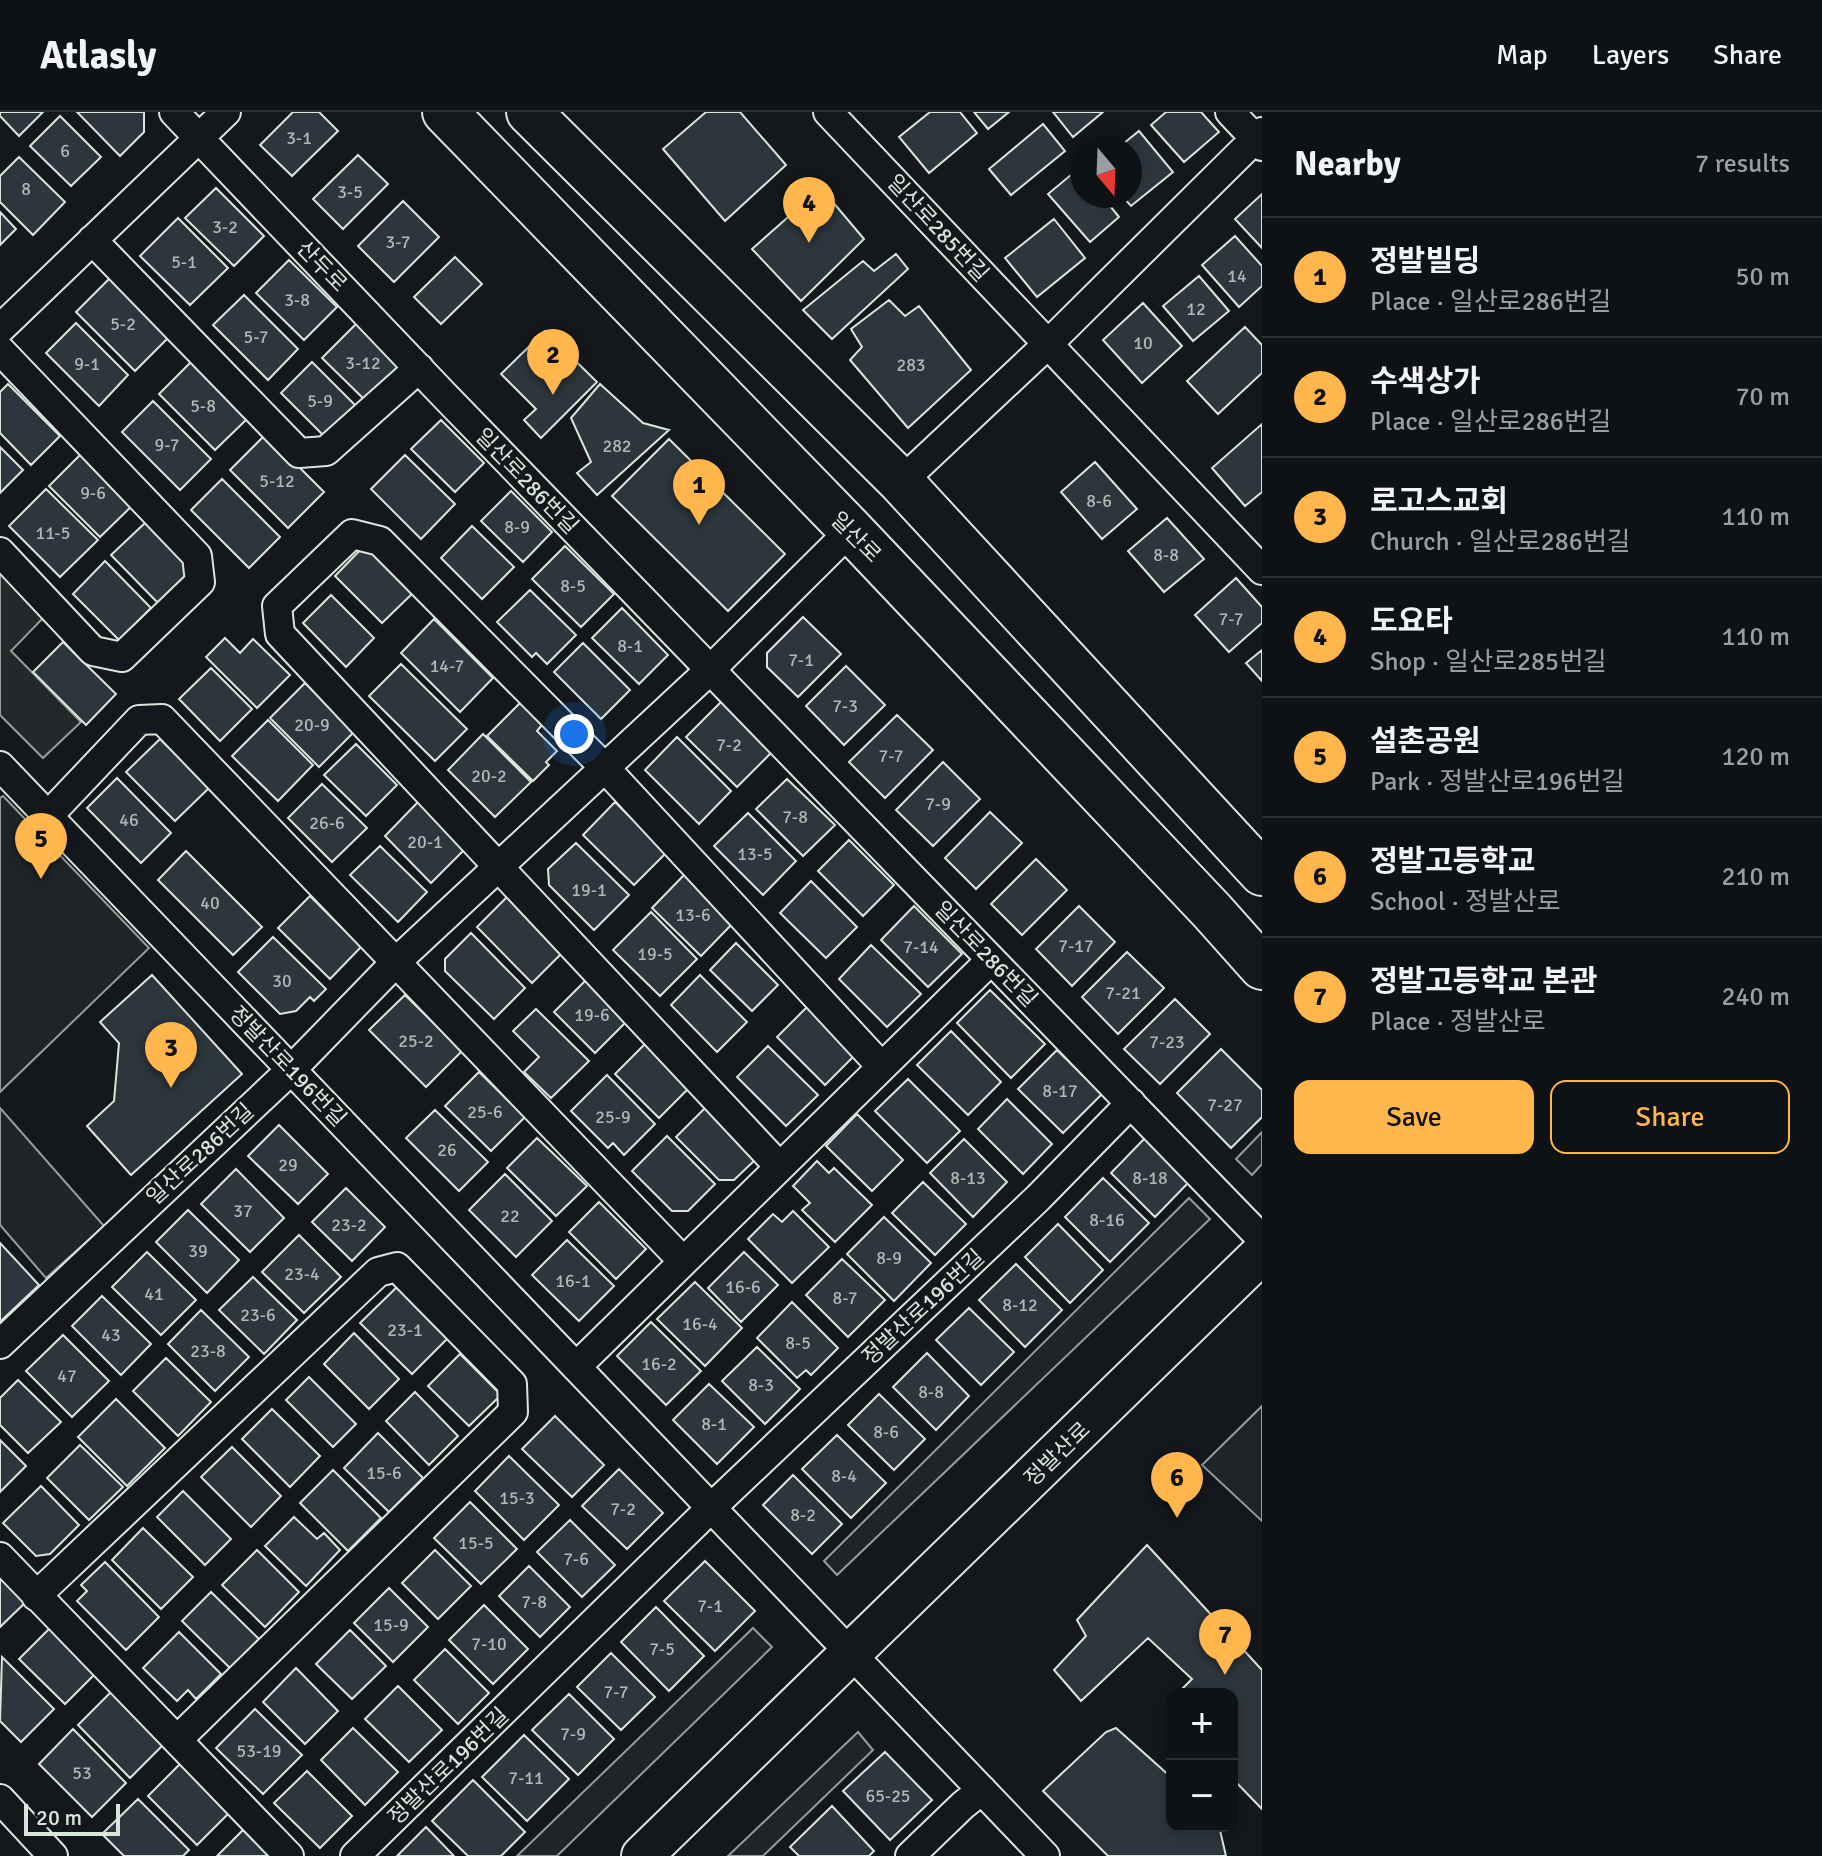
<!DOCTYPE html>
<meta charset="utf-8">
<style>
:root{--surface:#0f1215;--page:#181b1e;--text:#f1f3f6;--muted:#9b9ea0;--line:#2f3234;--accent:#ffb74d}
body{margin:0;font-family:Signika,"Noto Sans KR",sans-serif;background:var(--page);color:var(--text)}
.controls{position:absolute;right:24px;bottom:24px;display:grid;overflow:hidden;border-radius:16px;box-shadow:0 4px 12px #0003}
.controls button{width:72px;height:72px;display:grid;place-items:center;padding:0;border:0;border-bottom:2px solid var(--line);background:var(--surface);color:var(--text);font:40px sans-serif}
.compass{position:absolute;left:1070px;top:24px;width:72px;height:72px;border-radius:50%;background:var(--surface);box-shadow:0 4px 12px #0003;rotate:161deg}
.scale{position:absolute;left:24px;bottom:20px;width:96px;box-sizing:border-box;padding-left:8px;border:4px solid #d8e6dc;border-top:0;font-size:22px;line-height:28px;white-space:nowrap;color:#d8e6dc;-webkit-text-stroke:6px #14181c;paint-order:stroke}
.you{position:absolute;left:574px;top:622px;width:28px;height:28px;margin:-20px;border:6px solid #fff;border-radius:50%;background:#1a73e8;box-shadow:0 0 0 12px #1a73e833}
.badge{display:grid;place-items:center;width:52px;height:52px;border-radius:50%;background:var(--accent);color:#111;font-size:26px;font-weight:700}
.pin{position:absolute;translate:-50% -66px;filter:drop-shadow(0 2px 4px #0008)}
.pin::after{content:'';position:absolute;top:42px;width:28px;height:24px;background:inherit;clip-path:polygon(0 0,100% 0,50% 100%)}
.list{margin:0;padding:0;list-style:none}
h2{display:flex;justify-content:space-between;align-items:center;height:104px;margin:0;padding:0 32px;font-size:34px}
h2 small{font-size:26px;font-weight:400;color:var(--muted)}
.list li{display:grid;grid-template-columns:52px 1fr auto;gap:24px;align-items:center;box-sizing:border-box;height:120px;padding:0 32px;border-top:2px solid var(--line)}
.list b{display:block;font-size:30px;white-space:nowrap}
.list p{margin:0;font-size:26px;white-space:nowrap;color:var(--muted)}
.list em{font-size:26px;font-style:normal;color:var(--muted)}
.actions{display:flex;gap:16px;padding:24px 32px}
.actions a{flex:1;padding:18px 0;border:2px solid var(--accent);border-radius:16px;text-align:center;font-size:28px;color:var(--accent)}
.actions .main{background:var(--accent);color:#111}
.map{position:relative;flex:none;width:1262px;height:1744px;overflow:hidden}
header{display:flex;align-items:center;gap:48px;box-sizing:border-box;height:112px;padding:0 40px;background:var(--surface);border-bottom:2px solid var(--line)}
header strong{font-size:38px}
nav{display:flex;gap:44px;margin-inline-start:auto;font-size:28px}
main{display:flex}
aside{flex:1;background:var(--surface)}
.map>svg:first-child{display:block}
.green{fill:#202428;stroke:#939e99;stroke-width:2}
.parking{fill:#24282b;stroke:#939e99;stroke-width:2}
.building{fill:#2c363c;stroke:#d8e6dc;stroke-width:2}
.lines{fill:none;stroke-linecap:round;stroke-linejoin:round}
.street-casing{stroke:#d8e6dc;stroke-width:32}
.secondary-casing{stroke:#d8e6dc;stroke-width:44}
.primary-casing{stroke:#d8e6dc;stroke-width:48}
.street{stroke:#14181c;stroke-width:28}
.secondary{stroke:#14181c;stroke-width:40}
.primary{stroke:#14181c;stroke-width:44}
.labels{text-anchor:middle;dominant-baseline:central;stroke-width:6;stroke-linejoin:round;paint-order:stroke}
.number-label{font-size:18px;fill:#adbab4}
.street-label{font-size:22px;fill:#d8e6dc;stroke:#14181c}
</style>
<header>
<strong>Atlasly</strong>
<nav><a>Map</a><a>Layers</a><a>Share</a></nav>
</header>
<main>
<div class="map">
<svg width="1262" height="1744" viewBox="0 0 1262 1744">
<rect width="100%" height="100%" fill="#14181c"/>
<!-- green -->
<path class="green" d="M3 684 149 836 0 980V686Z
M0 996 104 1114 46 1166 0 1113Z
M1262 1020V1052L1252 1063 1236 1047Z
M1189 1086 1210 1107 837 1463 824 1449Z
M1262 1294V1409L1202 1353Z
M753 1516 772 1535 557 1744H517Z
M858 1620 873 1638 763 1744H728Z"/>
<!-- parking -->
<path class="parking" d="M0 455 45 504 11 539 81 610 43 646 0 603Z"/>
<!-- building -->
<path class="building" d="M0 0H43L19 24 0 4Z
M77 0H144V20L120 44Z
M293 0H319L338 19 292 64 260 33Z
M706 0H740L786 53 725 109 663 37Z
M930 0H960L977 21 929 61 899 25Z
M974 0H1009L988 17Z
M1053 0H1103L1073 25Z
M1166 0H1201L1219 20 1184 50 1151 13Z
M60 4 101 45 71 74 30 34Z
M1043 12 1065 39 1011 83 989 57Z
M1139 19 1173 60 1131 94 1122 84H1130V36H1118Z
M358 43 388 72 343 117 313 87Z
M19 45 65 90 33 123 0 90V64Z
M1078 57 1082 61V84H1102L1119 105 1090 130 1048 82Z
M216 76 264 124 234 154 185 106Z
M821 76 864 127 801 189 752 137Z
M1262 82V136L1235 107Z
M403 89 439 125 394 170 358 134Z
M0 100 16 117 0 133Z
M178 106 228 156 190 193 140 144Z
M1054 107 1085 146 1037 185 1005 146Z
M1235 124 1262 154V174L1239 195 1202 153Z
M896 142 908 157 832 227 803 198 863 149 874 159Z
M455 145 482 172 441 212 414 185Z
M289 148 337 195 304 228 256 181Z
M1199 164 1229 199 1193 229 1163 194Z
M111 165 170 224 135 259 76 200Z
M244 183 298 237 268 268 213 213Z
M889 188 905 204 919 194 971 258 908 316 850 248 862 235 851 217Z
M1143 191 1182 234 1142 271 1103 228Z
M76 211 128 263 99 294 46 241Z
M357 211 403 256 368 291 322 246Z
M1245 215 1262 233V261L1218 302 1187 269Z
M545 219 597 270 541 326 524 308 536 297 501 262Z
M191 250 247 307 215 338 159 282Z
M312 250 359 297 328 328 281 281Z
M8 272 60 324 31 353 0 321V280Z
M600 272 643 311 669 318 597 383 577 361 591 350 571 306Z
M153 289 211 347 180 378 122 320Z
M441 308 484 351 455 380 411 337Z
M1262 312V380L1245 394 1212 356Z
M266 322 324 380 288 416 230 358Z
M669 327 785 442 728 499 612 384Z
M0 335 23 358 0 381Z
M86 337 137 389 100 425 49 374Z
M405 343 455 392 421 427 371 377Z
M1095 350 1137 397 1102 427 1061 380Z
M222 367 280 425 249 456 191 398Z
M46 377 98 428 60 465 9 414Z
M511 379 552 420 523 450 481 409Z
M1167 406 1204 447 1164 480 1128 439Z
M145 411 194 461 160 493 111 443Z
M472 414 514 455 482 487 441 446Z
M367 431 415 479 382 511 335 464Z
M565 434 614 482 581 515 532 467Z
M105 449 151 496 119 528 73 482Z
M1236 466 1262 495V511L1229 540 1195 503Z
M530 478 576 523 547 552 536 541 532 545 497 510Z
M331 483 374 526 346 555 303 511Z
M622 496 668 543 639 572 592 526Z
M803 505 841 542 798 585 767 555V541Z
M434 507 493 566 460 600 401 541Z
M225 526 240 541 253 527 290 563 257 596 206 545Z
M63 530 116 582 86 613 33 560Z
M583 531 630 578 601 607 554 560Z
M1262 538V569L1246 551Z
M401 552 467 617 435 649 369 584Z
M846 554 885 593 844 633 806 594Z
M211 556 252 597 220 629 179 587Z
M305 571 354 620 319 655 270 606Z
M721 590 772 640 737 675 686 625Z
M520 591 542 613 537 619 557 639 546 650 549 653 533 669 487 624Z
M897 603 933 638 885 686 849 650Z
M268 608 313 653 278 689 232 644Z
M483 622 531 670 495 705 448 658Z
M677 625 731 679 699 712 645 658Z
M160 627 209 676 175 709 126 660Z
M356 632 397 673 366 704 324 663Z
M943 650 980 687 933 734 896 698Z
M117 666 171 721 141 751 87 696Z
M787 667 835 713 803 744 756 697Z
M322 672 367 716 332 750 288 706Z
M418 690 465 737 431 771 385 724Z
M615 690 666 741 634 773 583 723Z
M990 700 1022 731 976 777 945 746Z
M748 701 796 749 763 783 714 734Z
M849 728 894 773 863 804 818 759Z
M576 731 629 783 594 818 549 773 548 757Z
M380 734 427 780 398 810 350 763Z
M186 739 262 815 233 843 158 768Z
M1036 747 1067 778 1022 823 991 792Z
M685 762 734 810 701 844 652 796Z
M811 769 857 815 826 846 780 801Z
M310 784 361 835 330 867 278 816Z
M507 785 563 840 532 871 477 815Z
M914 794 962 842 928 875 881 828Z
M1079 794 1115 830 1072 874 1036 837Z
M651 800 697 847 660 884 613 838Z
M471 821 525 876 494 907 445 859V847Z
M273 825 326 877 314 889 310 885 296 899 280 902 238 860Z
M736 831 778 873 752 899 710 858Z
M871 833 921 882 887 915 839 867Z
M1127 840 1164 876 1118 922 1082 885Z
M152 863 242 962 131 1063 87 1014 114 989 119 931 100 910Z
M700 863 747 910 717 940 671 893Z
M589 865 630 906 595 941 554 900Z
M990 878 1045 932 1011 966 957 911Z
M405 883 462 939 426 975 369 918Z
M1175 887 1210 922 1160 972 1124 937Z
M810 892 858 940 825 973 777 925Z
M536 897 589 949 551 986 524 960 539 945 513 919Z
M951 919 1001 970 968 1003 917 953Z
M647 930 691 974 659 1006 615 962Z
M768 934 818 983 786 1014 737 965Z
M1221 937 1262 978V1005L1231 1036 1177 981Z
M1057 938 1102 982 1063 1021 1018 977Z
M479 960 525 1005 491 1039 445 994Z
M607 963 655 1012 624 1043 613 1031 608 1036 571 999Z
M908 967 960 1019 927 1051 875 999Z
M1007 987 1052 1032 1023 1062 978 1017Z
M711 990 755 1048 734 1068H719L676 1025Z
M435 998 488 1050 459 1079 406 1026Z
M857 1002 903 1048 872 1079 826 1034Z
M279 1013 328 1062 298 1092 248 1044Z
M667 1024 715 1072 688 1099H672L632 1059Z
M537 1026 587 1074 556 1104 507 1056Z
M1145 1026 1188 1071 1155 1105 1111 1061Z
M964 1027 1007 1070 973 1105 930 1061Z
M817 1049 829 1061 834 1056 872 1093 835 1130 802 1098 810 1091 793 1074Z
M236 1057 284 1106 250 1140 201 1092Z
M505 1062 552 1109 516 1145 469 1098Z
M1103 1066 1149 1111 1110 1150 1065 1105Z
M923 1070 966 1112 935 1143 892 1101Z
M346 1076 385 1115 352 1149 312 1110Z
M599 1090 646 1137 616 1167 569 1120Z
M188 1098 239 1148 207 1181 156 1130Z
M793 1099 829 1135 792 1171 748 1127 773 1102 782 1110Z
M884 1105 931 1151 894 1189 847 1142Z
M1058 1112 1103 1158 1070 1191 1025 1145Z
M299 1123 341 1165 304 1201 262 1160Z
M567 1128 614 1174 579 1209 532 1163Z
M0 1131 39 1173 0 1210Z
M147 1140 196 1188 161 1223 112 1175Z
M744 1140 778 1173 741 1210 708 1176Z
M842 1147 885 1188 848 1225 806 1183Z
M1016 1152 1062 1198 1025 1235 979 1188Z
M253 1165 297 1208 264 1242 219 1198Z
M695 1170 742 1216 705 1254 657 1207Z
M398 1174 449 1225 412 1262 360 1211Z
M102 1184 151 1232 121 1263 72 1214Z
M792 1190 838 1236 811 1263 806 1258 797 1266 757 1226Z
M969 1196 1014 1240 981 1273 936 1228Z
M201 1198 249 1245 215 1279 168 1232Z
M651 1210 701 1259 666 1293 617 1244Z
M354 1221 399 1267 369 1297 324 1252Z
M63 1223 109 1269 72 1305 26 1259Z
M757 1235 800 1277 765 1312 722 1269Z
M927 1241 969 1284 936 1318 893 1275Z
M460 1242 501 1283 469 1314 428 1274Z
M166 1246 211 1290 178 1324 133 1279Z
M309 1265 356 1312 333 1335 286 1288Z
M18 1268 61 1310 28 1341 0 1313V1286Z
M709 1272 754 1315 717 1352 673 1308Z
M415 1280 458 1324 429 1353 386 1309Z
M879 1282 925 1327 894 1358 848 1313Z
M116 1287 165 1336 127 1374 78 1325Z
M272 1297 320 1344 290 1375 242 1327Z
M555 1304 604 1353 572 1385 522 1337Z
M378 1321 423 1366 389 1400 344 1356Z
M837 1323 886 1371 851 1406 802 1357Z
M0 1328 26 1354 0 1380Z
M80 1333 123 1375 89 1408 47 1366Z
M232 1335 281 1384 251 1415 201 1365Z
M509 1344 559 1393 524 1428 475 1379Z
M619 1357 663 1401 627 1437 582 1394Z
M333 1358 381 1406 348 1439 300 1391Z
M793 1363 842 1412 812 1442 763 1393Z
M41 1374 79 1413 50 1442 36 1444 3 1411Z
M183 1379 231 1427 205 1453 157 1405Z
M470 1390 517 1437 481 1472 434 1426Z
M294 1405 317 1427 324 1421 340 1438 306 1474 265 1434Z
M570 1408 615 1453 582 1485 537 1440Z
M143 1416 193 1465 161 1497 112 1448Z
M1147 1433 1262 1558V1697L1232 1666V1582H1177L1192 1567 1148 1526 1081 1589 1054 1558 1086 1524 1077 1508Z
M257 1438 299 1480 265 1515 222 1473Z
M435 1438 471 1474 438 1507 402 1471Z
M705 1449 755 1499 715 1539 664 1489Z
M105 1450 159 1505 126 1538 77 1489 87 1479 81 1473Z
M529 1454 570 1495 540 1525 499 1484Z
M0 1460 28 1488 0 1515Z
M389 1476 428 1515 393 1550 354 1511Z
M211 1480 259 1527 230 1556 182 1509Z
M484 1493 528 1537 493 1572 449 1528Z
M656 1495 704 1544 669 1579 621 1530Z
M53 1513 99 1558 65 1592 19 1547Z
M350 1518 386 1554 352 1587 316 1552Z
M179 1520 221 1562 196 1587 188 1578 177 1589 143 1556Z
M445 1537 489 1581 458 1612 414 1568Z
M611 1541 655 1585 621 1618 577 1575Z
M2 1545 54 1597 21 1630 0 1609Z
M296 1556 338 1599 305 1632 263 1590Z
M398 1574 442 1618 409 1650 365 1607Z
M115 1576 168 1628 130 1666 78 1613Z
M569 1582 614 1627 578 1663 532 1618Z
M255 1597 302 1643 263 1682 216 1636Z
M353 1616 398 1660 365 1693 321 1648Z
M1116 1616 1172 1666V1714H1219L1226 1744H1108L1043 1679 1106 1620Z
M73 1617 126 1671 92 1705 39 1652Z
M524 1623 569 1667 527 1709 482 1665Z
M885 1640 932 1688 890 1728 843 1679Z
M181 1651 230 1700 197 1733 148 1684Z
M307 1659 352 1704 320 1736 274 1691Z
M473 1668 525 1720 501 1744H468L432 1709Z
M138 1687 189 1738 183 1744H124L102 1722Z
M832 1694 874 1739 869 1744H799L790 1735Z
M426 1715 454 1744H397Z
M243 1718 269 1744H217Z"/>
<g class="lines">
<!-- street casing -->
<g class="street-casing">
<path id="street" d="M174 0 444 283 1262 1127
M828 0 1262 458
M1230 0 1262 34
M92 128 299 341 326 339 419 256
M0 217 226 0
M0 238 197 444 200 470 122 545 93 539 0 440
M901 370 1048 232 1262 20
M0 654 1045 1744
M48 704 139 608 162 607 682 1148
M779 1054 280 522 277 494 352 422 380 429 604 655 881 954
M0 1232 291 958 397 849 710 558 851 418
M576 1255 991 848
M0 1445 289 1744
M36 1484 378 1160 397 1155 512 1272 513 1300 177 1628
M0 1687 53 1744
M355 1744 711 1396 1038 1086 1131 991
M910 1744 963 1693 982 1678"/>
</g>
<!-- secondary casing -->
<g class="secondary-casing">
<path id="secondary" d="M642 1744 1262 1141"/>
</g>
<!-- primary casing -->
<g class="primary-casing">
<path id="primary" d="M445 0 851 418 1212 799 1262 855
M529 0 901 370 1262 761"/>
</g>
<!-- street -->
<use href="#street" class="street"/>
<!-- secondary -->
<use href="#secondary" class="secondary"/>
<!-- primary -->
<use href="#primary" class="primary"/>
</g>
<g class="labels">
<!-- number labels -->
<g class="number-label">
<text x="299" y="26">3-1</text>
<text x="65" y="39">6</text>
<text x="26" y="77">8</text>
<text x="350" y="80">3-5</text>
<text x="225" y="115">3-2</text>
<text x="398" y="130">3-7</text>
<text x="184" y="150">5-1</text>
<text x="1237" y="164">14</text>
<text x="297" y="188">3-8</text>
<text x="1196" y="197">12</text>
<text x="123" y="212">5-2</text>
<text x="256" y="225">5-7</text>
<text x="1143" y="231">10</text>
<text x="363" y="251">3-12</text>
<text x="87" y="252">9-1</text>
<text x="911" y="253">283</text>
<text x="320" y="289">5-9</text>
<text x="203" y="294">5-8</text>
<text x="167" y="333">9-7</text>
<text x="617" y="334">282</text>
<text x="277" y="369">5-12</text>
<text x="93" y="381">9-6</text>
<text x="1099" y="389">8-6</text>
<text x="517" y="415">8-9</text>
<text x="53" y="421">11-5</text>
<text x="1166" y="443">8-8</text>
<text x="573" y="474">8-5</text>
<text x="1231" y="507">7-7</text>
<text x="630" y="534">8-1</text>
<text x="801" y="548">7-1</text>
<text x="447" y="554">14-7</text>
<text x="845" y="594">7-3</text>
<text x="312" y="613">20-9</text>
<text x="729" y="633">7-2</text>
<text x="891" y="644">7-7</text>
<text x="489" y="664">20-2</text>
<text x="938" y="692">7-9</text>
<text x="795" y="705">7-8</text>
<text x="129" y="708">46</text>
<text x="327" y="711">26-6</text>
<text x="425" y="730">20-1</text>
<text x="755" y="742">13-5</text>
<text x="589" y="778">19-1</text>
<text x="210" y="791">40</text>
<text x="693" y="803">13-6</text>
<text x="1076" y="834">7-17</text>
<text x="921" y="835">7-14</text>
<text x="655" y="842">19-5</text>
<text x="282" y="869">30</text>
<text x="1123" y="881">7-21</text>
<text x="592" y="903">19-6</text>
<text x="416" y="929">25-2</text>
<text x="1167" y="930">7-23</text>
<text x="1060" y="979">8-17</text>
<text x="1225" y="993">7-27</text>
<text x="485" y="1000">25-6</text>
<text x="613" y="1005">25-9</text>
<text x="447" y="1038">26</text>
<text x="288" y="1053">29</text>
<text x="968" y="1066">8-13</text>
<text x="1150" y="1066">8-18</text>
<text x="243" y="1099">37</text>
<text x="510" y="1104">22</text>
<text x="1107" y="1108">8-16</text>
<text x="349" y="1113">23-2</text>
<text x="198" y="1139">39</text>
<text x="889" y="1146">8-9</text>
<text x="302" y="1162">23-4</text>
<text x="573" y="1169">16-1</text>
<text x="743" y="1175">16-6</text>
<text x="154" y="1182">41</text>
<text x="845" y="1186">8-7</text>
<text x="1020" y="1193">8-12</text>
<text x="258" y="1203">23-6</text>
<text x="700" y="1212">16-4</text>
<text x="405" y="1218">23-1</text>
<text x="111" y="1223">43</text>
<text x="798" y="1231">8-5</text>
<text x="208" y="1239">23-8</text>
<text x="659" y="1252">16-2</text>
<text x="67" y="1264">47</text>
<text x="761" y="1273">8-3</text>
<text x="931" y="1280">8-8</text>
<text x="714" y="1312">8-1</text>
<text x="886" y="1320">8-6</text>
<text x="384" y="1361">15-6</text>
<text x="844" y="1364">8-4</text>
<text x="517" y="1386">15-3</text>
<text x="623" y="1397">7-2</text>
<text x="803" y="1403">8-2</text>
<text x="476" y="1431">15-5</text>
<text x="576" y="1447">7-6</text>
<text x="534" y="1490">7-8</text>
<text x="710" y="1494">7-1</text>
<text x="391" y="1513">15-9</text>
<text x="489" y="1532">7-10</text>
<text x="662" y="1537">7-5</text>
<text x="616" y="1580">7-7</text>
<text x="573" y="1622">7-9</text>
<text x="259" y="1639">53-19</text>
<text x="82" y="1661">53</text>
<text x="526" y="1666">7-11</text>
<text x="888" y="1684">65-25</text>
</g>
<!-- street labels -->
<g class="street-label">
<text transform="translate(938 116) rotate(47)">일산로285번길</text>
<text transform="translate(322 154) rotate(46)">산두로</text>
<text transform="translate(527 369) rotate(46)">일산로286번길</text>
<text transform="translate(856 425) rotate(45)">일산로</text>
<text transform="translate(986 842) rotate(46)">일산로286번길</text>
<text transform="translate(288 954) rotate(46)">정발산로196번길</text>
<text transform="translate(200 1042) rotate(-43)">일산로286번길</text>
<text transform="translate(923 1195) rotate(-43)">정발산로196번길</text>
<text transform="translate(1057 1342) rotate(-44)">정발산로</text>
<text transform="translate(448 1654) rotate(-44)">정발산로196번길</text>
</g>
</g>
</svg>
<div class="controls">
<button>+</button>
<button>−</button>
</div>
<svg class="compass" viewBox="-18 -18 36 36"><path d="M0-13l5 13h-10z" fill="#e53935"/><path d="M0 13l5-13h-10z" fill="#9b9ea0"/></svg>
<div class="scale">20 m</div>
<div class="you"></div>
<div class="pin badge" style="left:699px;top:413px">1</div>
<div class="pin badge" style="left:553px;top:283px">2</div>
<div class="pin badge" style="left:171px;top:976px">3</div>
<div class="pin badge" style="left:809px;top:131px">4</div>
<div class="pin badge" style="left:41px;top:767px">5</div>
<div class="pin badge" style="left:1177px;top:1406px">6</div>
<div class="pin badge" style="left:1225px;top:1563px">7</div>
</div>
<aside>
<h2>Nearby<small>7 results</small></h2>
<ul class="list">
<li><span class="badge">1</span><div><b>정발빌딩</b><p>Place · 일산로286번길</p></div><em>50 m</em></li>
<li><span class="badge">2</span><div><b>수색상가</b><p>Place · 일산로286번길</p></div><em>70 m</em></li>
<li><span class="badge">3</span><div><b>로고스교회</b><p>Church · 일산로286번길</p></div><em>110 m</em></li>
<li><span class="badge">4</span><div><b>도요타</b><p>Shop · 일산로285번길</p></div><em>110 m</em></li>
<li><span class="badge">5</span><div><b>설촌공원</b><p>Park · 정발산로196번길</p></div><em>120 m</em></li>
<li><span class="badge">6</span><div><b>정발고등학교</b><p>School · 정발산로</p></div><em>210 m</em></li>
<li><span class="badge">7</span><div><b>정발고등학교 본관</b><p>Place · 정발산로</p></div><em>240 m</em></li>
</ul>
<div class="actions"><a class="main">Save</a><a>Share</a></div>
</aside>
</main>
